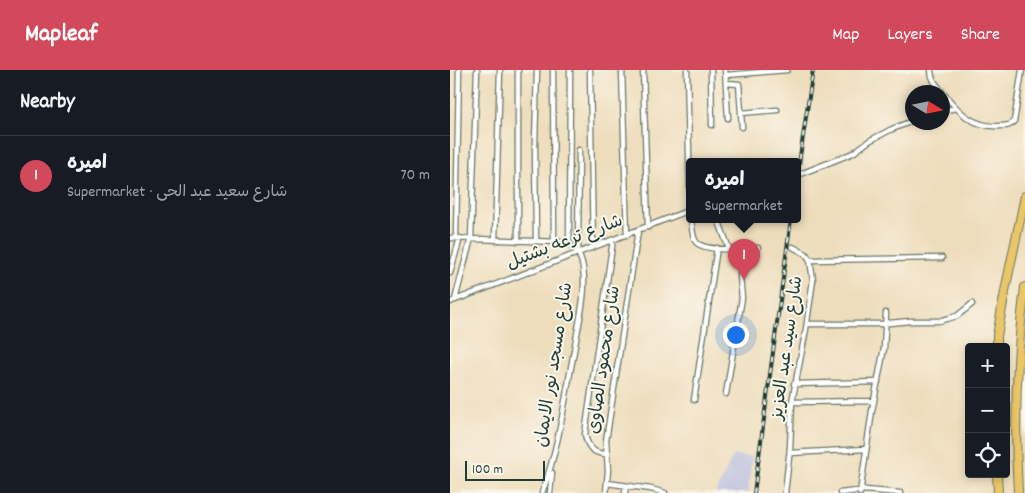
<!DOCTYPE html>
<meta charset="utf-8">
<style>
:root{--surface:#171b24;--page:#242831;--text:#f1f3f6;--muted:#9ea1a6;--line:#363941;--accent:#d1495b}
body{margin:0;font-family:Dekko,"Playpen Sans Arabic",sans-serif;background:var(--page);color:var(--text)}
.controls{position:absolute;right:15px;bottom:15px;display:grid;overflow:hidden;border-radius:5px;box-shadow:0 2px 8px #0003}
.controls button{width:45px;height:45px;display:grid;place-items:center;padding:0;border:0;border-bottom:1px solid var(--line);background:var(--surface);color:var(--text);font:25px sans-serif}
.compass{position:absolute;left:455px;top:15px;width:45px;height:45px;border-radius:50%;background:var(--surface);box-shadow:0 2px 8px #0003;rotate:100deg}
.scale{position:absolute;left:15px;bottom:12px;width:80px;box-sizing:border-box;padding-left:5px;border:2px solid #1f3d34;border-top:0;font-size:14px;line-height:18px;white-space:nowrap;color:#1f3d34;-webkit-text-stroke:4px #fbf7ec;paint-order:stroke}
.you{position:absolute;left:285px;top:264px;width:18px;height:18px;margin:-12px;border:4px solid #fff;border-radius:50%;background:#1a73e8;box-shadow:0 0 0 8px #1a73e833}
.badge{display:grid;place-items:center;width:32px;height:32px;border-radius:50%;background:var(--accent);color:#fff;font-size:16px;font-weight:700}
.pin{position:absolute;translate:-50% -41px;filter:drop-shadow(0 1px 2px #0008)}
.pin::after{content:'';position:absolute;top:26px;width:18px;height:15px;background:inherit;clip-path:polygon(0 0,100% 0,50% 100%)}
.popup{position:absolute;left:236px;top:88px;width:115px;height:65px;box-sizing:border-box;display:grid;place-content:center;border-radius:5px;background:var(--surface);filter:drop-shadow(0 1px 4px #0005);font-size:16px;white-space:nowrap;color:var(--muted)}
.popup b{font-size:19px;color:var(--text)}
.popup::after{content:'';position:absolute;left:50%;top:100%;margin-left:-10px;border:10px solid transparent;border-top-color:var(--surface)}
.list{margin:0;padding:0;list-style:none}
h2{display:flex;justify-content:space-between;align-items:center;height:65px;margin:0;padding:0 20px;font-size:21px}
h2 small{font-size:16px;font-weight:400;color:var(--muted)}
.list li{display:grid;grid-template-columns:32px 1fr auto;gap:15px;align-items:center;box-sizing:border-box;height:80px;padding:0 20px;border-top:1px solid var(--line)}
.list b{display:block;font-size:19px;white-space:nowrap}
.list p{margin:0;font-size:16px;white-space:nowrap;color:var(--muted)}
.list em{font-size:16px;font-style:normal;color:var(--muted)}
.icon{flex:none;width:28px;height:28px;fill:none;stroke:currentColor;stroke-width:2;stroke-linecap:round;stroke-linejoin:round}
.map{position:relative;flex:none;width:575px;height:423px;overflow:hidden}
header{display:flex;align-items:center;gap:30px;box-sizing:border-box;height:70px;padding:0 25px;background:var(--accent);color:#fff}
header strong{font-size:24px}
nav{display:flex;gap:28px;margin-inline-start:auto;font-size:18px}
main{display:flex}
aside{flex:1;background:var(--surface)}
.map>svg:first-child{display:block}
.industrial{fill:#c0c2dd}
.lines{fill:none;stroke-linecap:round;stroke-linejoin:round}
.minor-casing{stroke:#677564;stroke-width:7}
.motorway-casing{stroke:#677564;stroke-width:10}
.minor{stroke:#fff;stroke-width:4.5}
.motorway{stroke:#ebc669;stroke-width:8}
.rail-casing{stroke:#1f3d34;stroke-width:4}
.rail{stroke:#fbf7ec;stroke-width:2;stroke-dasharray:5.5;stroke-linecap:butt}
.labels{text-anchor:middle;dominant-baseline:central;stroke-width:4;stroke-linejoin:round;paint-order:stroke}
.street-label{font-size:18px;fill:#1f3d34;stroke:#fbf7ec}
</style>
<header>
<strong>Mapleaf</strong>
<nav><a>Map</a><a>Layers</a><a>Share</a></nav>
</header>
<main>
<aside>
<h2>Nearby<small></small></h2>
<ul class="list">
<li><span class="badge">1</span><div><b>اميره</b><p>Supermarket · شارع سعيد عبد الحى</p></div><em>70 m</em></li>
</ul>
</aside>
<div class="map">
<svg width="575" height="423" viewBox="0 0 575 423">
<rect width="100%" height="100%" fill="#fbf7ec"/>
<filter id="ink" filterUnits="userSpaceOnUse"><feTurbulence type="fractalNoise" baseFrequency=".02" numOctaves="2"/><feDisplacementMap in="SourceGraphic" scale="10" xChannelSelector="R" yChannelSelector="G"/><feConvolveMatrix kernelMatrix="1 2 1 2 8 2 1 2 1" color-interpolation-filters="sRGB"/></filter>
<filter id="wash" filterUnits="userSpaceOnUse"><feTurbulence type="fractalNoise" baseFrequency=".0096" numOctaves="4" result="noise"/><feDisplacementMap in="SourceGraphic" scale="20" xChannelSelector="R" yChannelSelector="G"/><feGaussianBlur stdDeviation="1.12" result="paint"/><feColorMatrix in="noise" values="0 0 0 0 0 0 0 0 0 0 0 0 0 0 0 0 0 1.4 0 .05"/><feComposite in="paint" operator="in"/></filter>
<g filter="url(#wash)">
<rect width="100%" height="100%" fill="#eeddbc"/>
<!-- industrial -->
<path class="industrial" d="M283 385 302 387 298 423H266Z"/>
</g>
<g filter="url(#ink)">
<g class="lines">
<!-- minor casing -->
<g class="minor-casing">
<path id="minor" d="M68 0V171
M103 0 104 172
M140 0 143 177
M172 0 177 165
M193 0 198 157
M237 0 240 127
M261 0 262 55
M275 0 278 48
M481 0C481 10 487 15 493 23 509 42 523 58 550 56 556 56 560 56 564 52L572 0
M276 5 337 0
M276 13 289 14 292 57
M492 41 506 38
M291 43 327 40
M348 105 403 83 419 71 440 60 462 51
M241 149C242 156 242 166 246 172 255 182 296 179 308 178
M268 149 279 179
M0 168 110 172C124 174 131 184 133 198 137 225 128 255 124 281 115 329 109 377 92 423
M6 168 9 0
M45 170 50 0
M86 171 85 74 87 0
M119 174 120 0
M128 182 129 80
M360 190 492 188
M0 203 10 168
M5 230 21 168 27 0
M0 232 240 140
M357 254H429L460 251H489L507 246 522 234
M344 314 428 312
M276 324 292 228 290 207 292 179
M244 330 267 178
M342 332 424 331
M340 383 416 379
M156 384C144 384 137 377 135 364L163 170
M157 413 201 419 215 423
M100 423 102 403
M156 423 158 400 156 371 188 161
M175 423 176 416
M335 423 340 378 342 332 356 259 363 210 360 190 356 184 343 177
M390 423 415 420 450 423
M410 423 422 341 434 278 436 243"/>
</g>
<!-- motorway casing -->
<g class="motorway-casing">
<path id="motorway" d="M547 277V266L556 216 575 126
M547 404 548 423
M568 423C564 353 566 287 575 217"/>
</g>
<!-- minor -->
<use href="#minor" class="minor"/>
<!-- motorway -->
<use href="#motorway" class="motorway"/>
<!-- rail casing -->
<g class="rail-casing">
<path id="rail" d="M348 100 363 0
M304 423 341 149"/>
</g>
<!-- rail -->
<use href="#rail" class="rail"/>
</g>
</g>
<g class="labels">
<!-- street labels -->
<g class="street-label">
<text transform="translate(115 173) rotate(-21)">شارع ترعه بشتيل</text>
<text transform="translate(338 278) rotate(-82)">شارع سيد عبد العزيز</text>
<text transform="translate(155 290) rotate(-82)">شارع محمود الصاوى</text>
<text transform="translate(105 295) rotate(-81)">شارع مسجد نور الايمان</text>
</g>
</g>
</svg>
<div class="controls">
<button>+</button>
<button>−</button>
<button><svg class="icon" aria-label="locate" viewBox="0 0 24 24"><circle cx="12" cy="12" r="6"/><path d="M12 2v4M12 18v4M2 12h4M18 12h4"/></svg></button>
</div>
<svg class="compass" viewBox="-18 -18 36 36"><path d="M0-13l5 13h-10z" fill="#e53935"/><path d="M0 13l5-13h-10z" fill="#9ea1a6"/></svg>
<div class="scale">100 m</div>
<div class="you"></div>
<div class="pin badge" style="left:294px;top:210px">1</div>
<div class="popup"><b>اميره</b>Supermarket</div>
</div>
</main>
